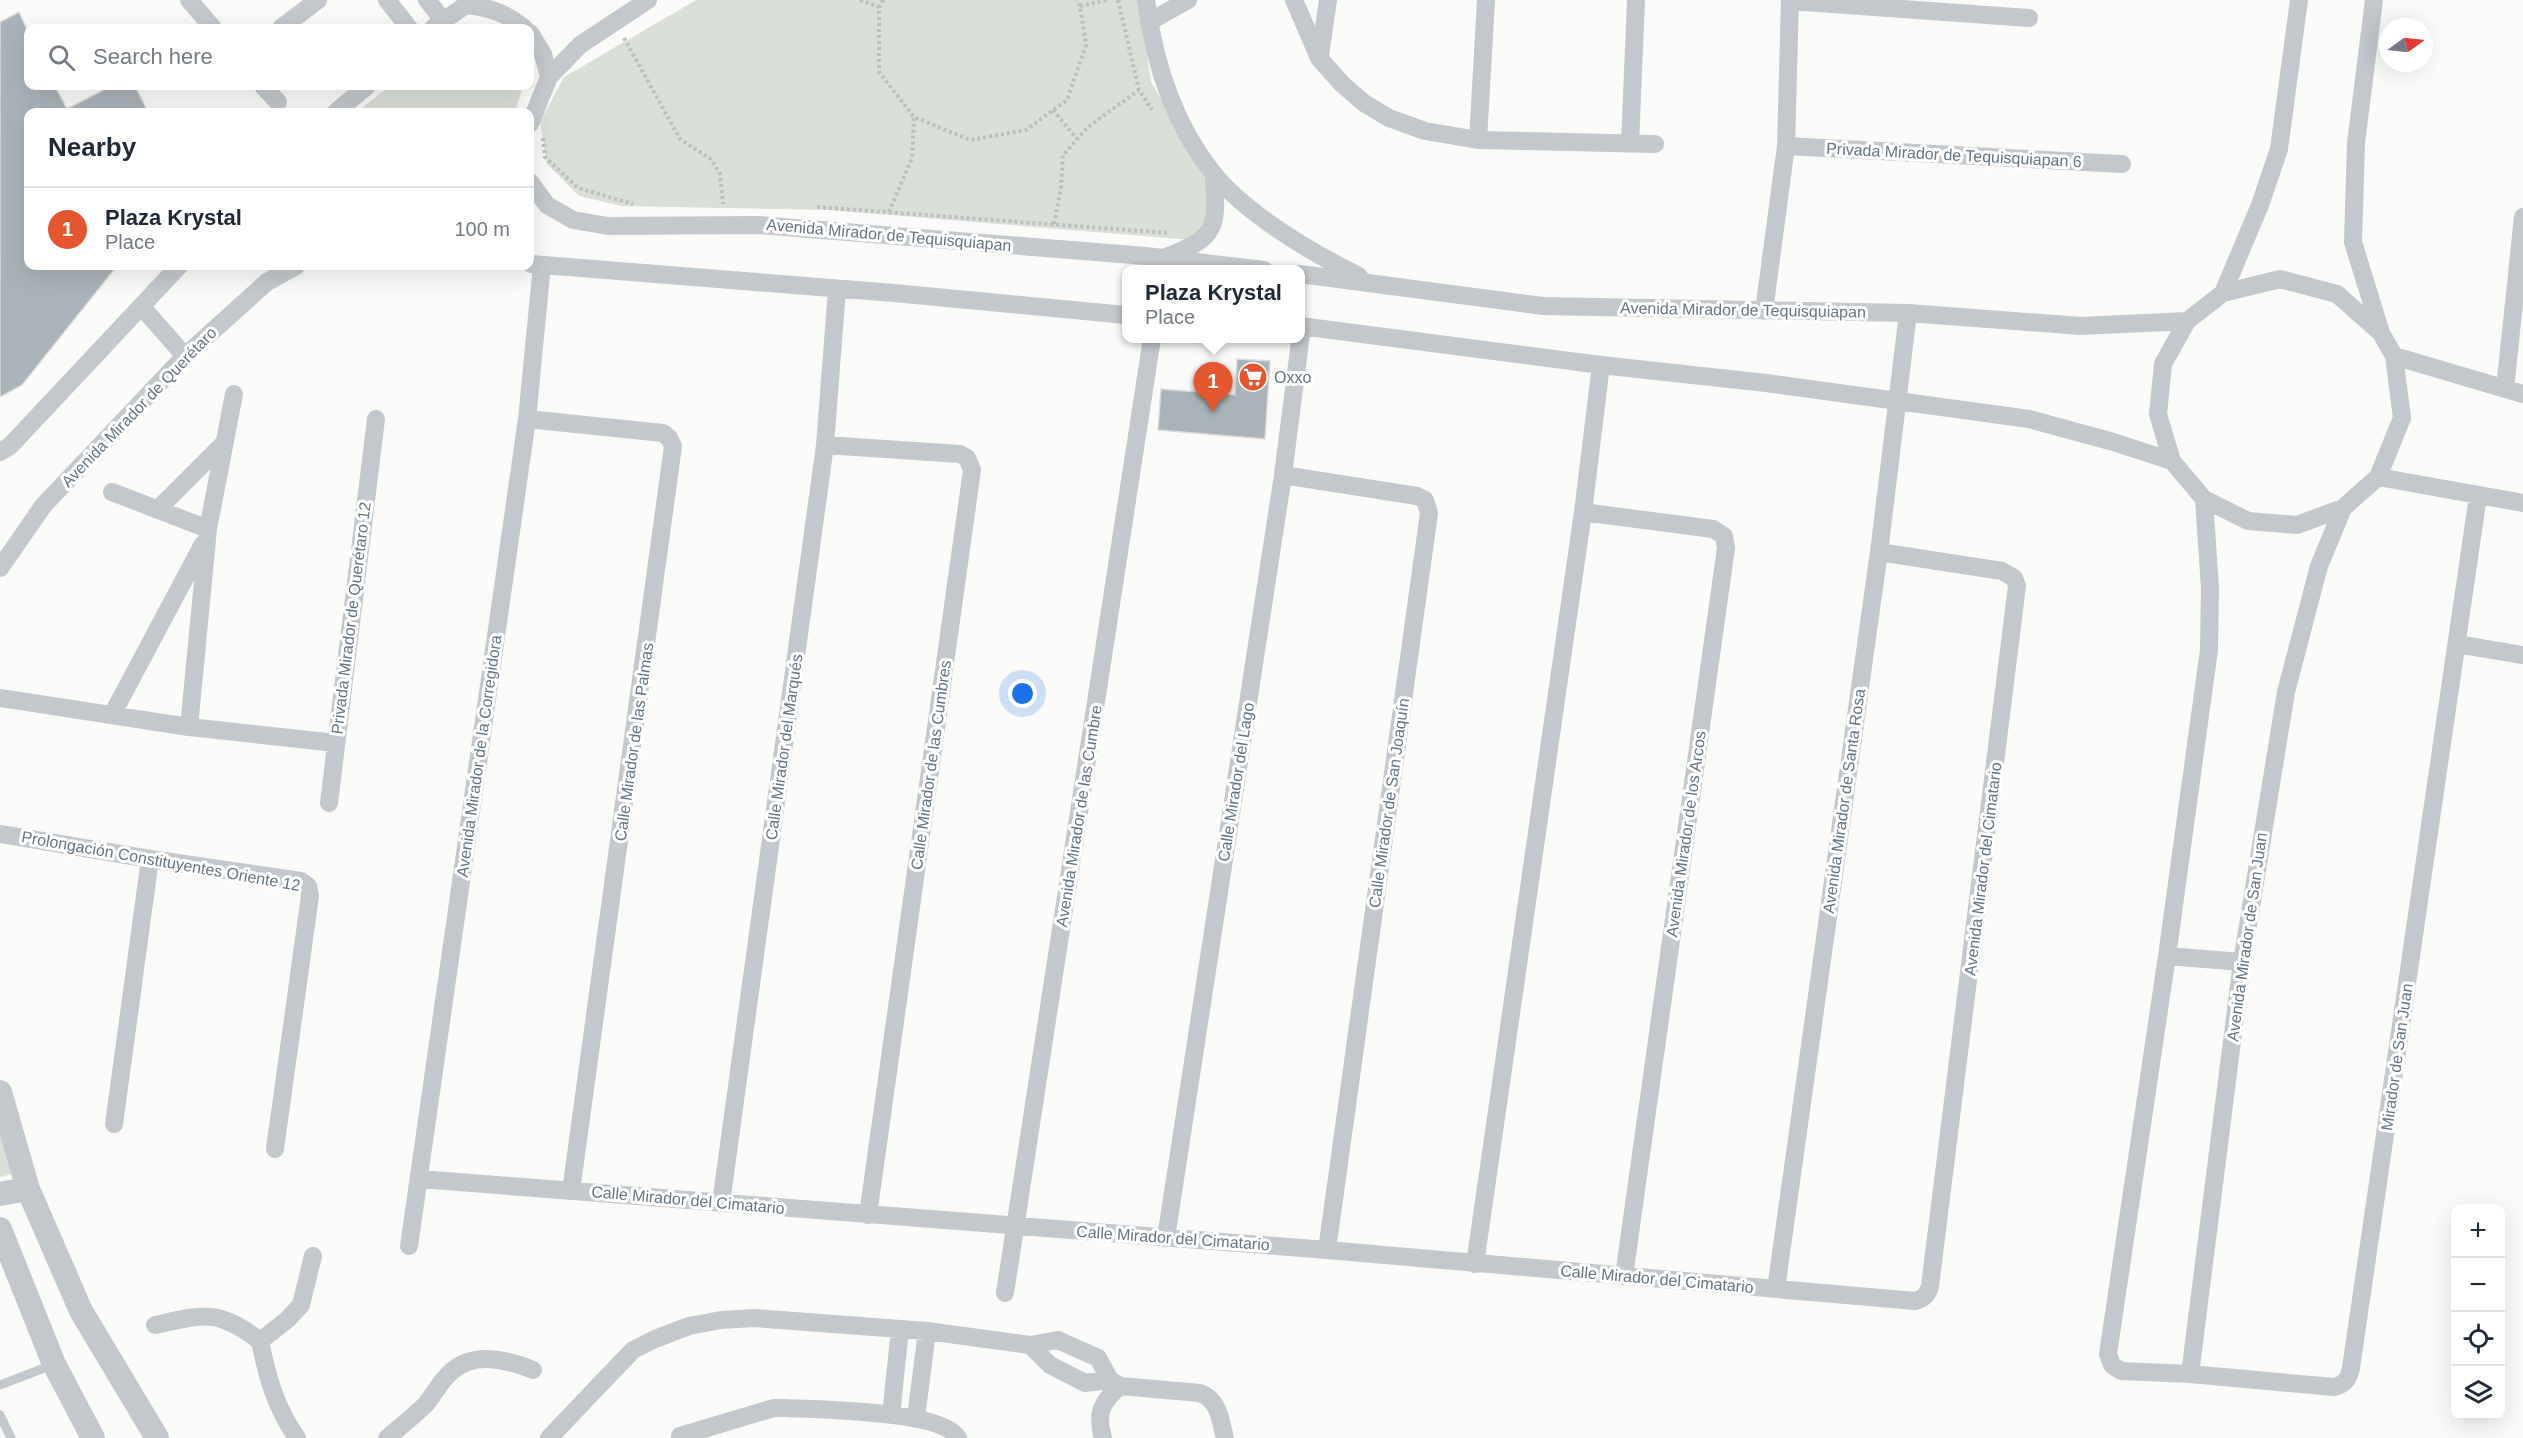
<!DOCTYPE html>
<meta charset="utf-8">
<style>
:root{--surface:#fff;--page:#f2f2f3;--text:#1f2937;--muted:#747a83;--line:#e0e1e3;--accent:#e4572e}
body{margin:0;font-family:Helvetica,sans-serif;background:var(--page);color:var(--text)}
.controls{position:absolute;right:18px;bottom:18px;display:grid;overflow:hidden;border-radius:12px;box-shadow:0 6px 24px #0002}
.controls button{width:54px;height:54px;display:grid;place-items:center;padding:0;border:0;border-bottom:2px solid var(--line);background:var(--surface);color:var(--text);font:30px sans-serif}
.compass{position:absolute;left:2379px;top:18px;width:54px;height:54px;border-radius:50%;background:var(--surface);box-shadow:0 6px 24px #0002;rotate:75deg}
.you{position:absolute;left:1023px;top:694px;width:21px;height:21px;margin:-15px;border:4px solid #fff;border-radius:50%;background:#1a73e8;box-shadow:0 0 0 9px #1a73e833}
.badge{display:grid;place-items:center;width:39px;height:39px;border-radius:50%;background:var(--accent);color:#fff;font-size:20px;font-weight:700}
.pin{position:absolute;translate:-50% -50px;filter:drop-shadow(0 2px 3px #0008)}
.pin::after{content:'';position:absolute;top:32px;width:21px;height:18px;background:inherit;clip-path:polygon(0 0,100% 0,50% 100%)}
.popup{position:absolute;left:1122px;top:265px;width:183px;height:78px;box-sizing:border-box;display:grid;place-content:center;border-radius:12px;background:var(--surface);filter:drop-shadow(0 2px 4px #0005);font-size:20px;white-space:nowrap;color:var(--muted)}
.popup b{font-size:22px;color:var(--text)}
.popup::after{content:'';position:absolute;left:50%;top:100%;margin-left:-12px;border:12px solid transparent;border-top-color:var(--surface)}
.list{margin:0;padding:0;list-style:none}
h2{display:flex;justify-content:space-between;align-items:center;height:78px;margin:0;padding:0 24px;font-size:26px}
h2 small{font-size:20px;font-weight:400;color:var(--muted)}
.list li{display:grid;grid-template-columns:39px 1fr auto;gap:18px;align-items:center;box-sizing:border-box;height:84px;padding:0 24px;border-top:2px solid var(--line)}
.list b{display:block;font-size:22px;white-space:nowrap}
.list p{margin:0;font-size:20px;white-space:nowrap;color:var(--muted)}
.list em{font-size:20px;font-style:normal;color:var(--muted)}
.icon{flex:none;width:33px;height:33px;fill:none;stroke:currentColor;stroke-width:2;stroke-linecap:round;stroke-linejoin:round}
.map{position:relative;flex:none;width:2523px;height:1438px;overflow:hidden}
.search{position:absolute;background:var(--surface);box-shadow:0 6px 24px #0002;left:24px;top:24px;width:510px;height:66px;display:flex;align-items:center;gap:15px;box-sizing:border-box;padding:0 21px;border-radius:12px;color:var(--muted);font-size:22px}
.panel{position:absolute;background:var(--surface);box-shadow:0 6px 24px #0002;left:24px;top:108px;width:510px;height:162px;border-radius:12px}
.map>svg:first-child{display:block}
.green{fill:#dadfd7}
.building{fill:#aab3b9;stroke:#dcdcda;stroke-width:1.5}
.lines{fill:none;stroke-linecap:round;stroke-linejoin:round}
.path{stroke:#bbbfc2;stroke-width:4;stroke-dasharray:3 3;stroke-linecap:butt}
.service{stroke:#c3c8cc;stroke-width:9}
.minor{stroke:#c3c8cc;stroke-width:18}
.tertiary{stroke:#c3c8cc;stroke-width:24}
.labels{text-anchor:middle;dominant-baseline:central;stroke-width:6;stroke-linejoin:round;paint-order:stroke}
.street-label{font-size:16px;fill:#657683;stroke:#fff}
.poi-label{font-size:16px;fill:#657683;stroke:#fff;text-anchor:start}
</style>
<div class="map">
<svg width="2523" height="1438" viewBox="0 0 2523 1438">
<rect width="100%" height="100%" fill="#fafaf8"/>
<!-- green -->
<path class="green" d="M696 0H1139L1151 82 1214 190V210L1192 240 830 210 622 206 579 196 547 164 540 122 564 77Z
M390 86H523L515 112H357Z
M0 1134 12 1174 0 1177Z"/>
<!-- building -->
<path class="building" d="M19 12 28 32V86H55L67 109 111 86H135L148 112H28V266H117L22 385 0 397V22Z
M1237 359 1270 361 1265 439 1158 430 1161 389 1235 395Z"/>
<g class="lines">
<!-- path -->
<path class="path" d="M860 0 879 7
M883 0 879 7V72L914 117 970 140 1026 130 1067 100 1086 45 1080 6 1077 0
M1118 0 1139 90 1152 110
M1080 6 1107 0
M624 38 680 139 711 159 720 174 723 204
M1053 110 1077 139
M543 138 545 157 578 188 633 204
M817 207 1169 233
M889 212 912 158 914 117
M1054 224 1061 187 1063 155 1088 127 1139 90"/>
<!-- service -->
<path class="service" d="M0 1385 52 1365
M0 1415 11 1438"/>
<!-- minor -->
<path class="minor" d="M189 0 213 28
M387 0 409 28
M427 0 443 20
M1146 0C1154 62 1174 124 1213 173 1246 214 1312 253 1359 276
M1294 0 1319 58 1342 84 1364 103 1389 118 1425 131 1478 140 1655 144
M2374 0 2356 143 2353 242 2381 333 2394 356 2402 418 2378 477 2343 508 2297 525 2248 521 2204 499 2172 461 2158 414 2163 364 2187 321 2223 293 2280 279 2337 294 2381 333
M1790 1 2029 18
M465 5C489 7 506 13 524 28
M1149 22 1188 0
M281 28 318 0
M433 28 473 0
M530 33 543 54 549 77
M1320 56 1328 0
M263 86 278 102
M336 112 367 86
M530 124 549 77 580 45 648 0
M1478 140 1486 0
M1630 144 1636 0
M1786 146 2122 164
M530 182 547 205 573 220 608 226 758 225 1146 256 1264 270
M1166 257C1218 237 1217 228 1214 175
M531 264 894 293 1126 315
M1300 274 1543 306 1908 313 2081 326 2187 321
M2223 293 2260 205 2279 149 2299 0
M141 306 185 356
M1764 311 1786 146 1790 0
M1300 326 1601 365 1766 383 2029 419 2110 441 2172 461
M2394 356 2523 394
M2505 389 2523 217
M527 419 663 433 669 438 673 446 571 1191
M825 445 960 454 967 458 972 470 868 1215
M0 452 10 446 179 266
M1283 475 1417 496 1425 500 1429 513 1327 1250
M2378 477 2523 503
M112 492 208 529
M2204 499 2210 588 2209 650 2167 956 2108 1354 2112 1365 2121 1371 2190 1374 2334 1387C2344 1385 2349 1379 2351 1368L2478 496
M157 510 222 445
M1583 512 1713 529 1724 536 1726 548 1624 1276
M0 568 43 506 185 356 267 282 296 266
M2457 644 2523 655
M0 698 189 727 336 743
M112 715 203 544
M189 727 208 529 234 394
M329 803 376 419
M0 834 150 859 301 881 308 886 310 896 275 1149
M2167 956 2242 962
M114 1124 150 859
M420 1179 1327 1250 1915 1301C1923 1299 1928 1295 1930 1286L2017 586 2014 578 2002 571 1879 552
M721 1203 825 445 837 289
M1166 1238 1283 475 1302 326
M409 1246 527 419 542 265
M1475 1264 1583 512 1601 365
M1776 1289 1879 552 1908 313
M1005 1293 1152 338
M155 1325C205 1314 218 1309 260 1341L287 1320 301 1305 313 1256
M260 1341C267 1377 276 1408 297 1438
M1030 1345 1050 1365 1085 1383 1110 1380
M2190 1374 2242 962 2286 692 2319 566 2343 508
M891 1415 900 1329
M916 1418 927 1331
M680 1436 774 1408H786C819 1410 943 1410 958 1438
M387 1438C400 1427 414 1416 426 1404 435 1393 441 1380 452 1371 475 1351 508 1360 533 1370
M549 1438 633 1350 655 1339 689 1326 721 1320 754 1318 927 1331 1030 1345 1058 1340 1098 1358 1110 1380 1120 1386 1200 1393C1219 1400 1220 1419 1225 1438
M1103 1438C1096 1414 1101 1402 1120 1386"/>
<!-- tertiary -->
<path class="tertiary" d="M0 1092 28 1189 81 1311 157 1438
M0 1194 28 1189
M0 1229 54 1364 93 1438"/>
</g>
<!-- icons -->
<defs>
<g id="supermarket-disc" transform="scale(1.5)"><circle r="9.5" fill="#e4572e" stroke="#fff"/><path d="M-6-5.5h2.5l.6 2H6L4.5 2H-2.5L-4.4-4H-6ZM-1.5 3.2a1.3 1.3 0 1 0 .1 0ZM3 3.2a1.3 1.3 0 1 0 .1 0Z" fill="#fff"/></g>
</defs>
<g fill-rule="evenodd">
<use href="#supermarket-disc" x="1253" y="377"/>
</g>
<g class="labels">
<!-- street labels -->
<g class="street-label">
<text transform="translate(1954 155) rotate(3)">Privada Mirador de Tequisquiapan 6</text>
<text transform="translate(889 235) rotate(5)">Avenida Mirador de Tequisquiapan</text>
<text transform="translate(1743 310) rotate(1)">Avenida Mirador de Tequisquiapan</text>
<text transform="translate(139 407) rotate(-46)">Avenida Mirador de Querétaro</text>
<text transform="translate(351 618) rotate(-83)">Privada Mirador de Querétaro 12</text>
<text transform="translate(634 742) rotate(-82)">Calle Mirador de las Palmas</text>
<text transform="translate(784 747) rotate(-82)">Calle Mirador del Marqués</text>
<text transform="translate(479 756) rotate(-82)">Avenida Mirador de la Corregidora</text>
<text transform="translate(931 765) rotate(-82)">Calle Mirador de las Cumbres</text>
<text transform="translate(1236 782) rotate(-81)">Calle Mirador del Lago</text>
<text transform="translate(1844 801) rotate(-82)">Avenida Mirador de Santa Rosa</text>
<text transform="translate(1389 803) rotate(-82)">Calle Mirador de San Joaquín</text>
<text transform="translate(1079 816) rotate(-81)">Avenida Mirador de las Cumbre</text>
<text transform="translate(1686 834) rotate(-82)">Avenida Mirador de los Arcos</text>
<text transform="translate(161 861) rotate(10)">Prolongación Constituyentes Oriente 12</text>
<text transform="translate(1983 869) rotate(-83)">Avenida Mirador del Cimatario</text>
<text transform="translate(2247 937) rotate(-82)">Avenida Mirador de San Juan</text>
<text transform="translate(2397 1057) rotate(-82)">Mirador de San Juan</text>
<text transform="translate(688 1200) rotate(5)">Calle Mirador del Cimatario</text>
<text transform="translate(1173 1238) rotate(4)">Calle Mirador del Cimatario</text>
<text transform="translate(1657 1279) rotate(5)">Calle Mirador del Cimatario</text>
</g>
<!-- poi labels -->
<g class="poi-label">
<text x="1274" y="377">Oxxo</text>
</g>
</g>
</svg>
<div class="controls">
<button>+</button>
<button>−</button>
<button><svg class="icon" aria-label="locate" viewBox="0 0 24 24"><circle cx="12" cy="12" r="6"/><path d="M12 2v4M12 18v4M2 12h4M18 12h4"/></svg></button>
<button><svg class="icon" aria-label="layers" viewBox="0 0 24 24"><path d="M12 4l9 5-9 5-9-5zM3 14l9 5 9-5"/></svg></button>
</div>
<svg class="compass" viewBox="-18 -18 36 36"><path d="M0-13l5 13h-10z" fill="#e53935"/><path d="M0 13l5-13h-10z" fill="#747a83"/></svg>
<div class="you"></div>
<div class="pin badge" style="left:1213px;top:412px">1</div>
<div class="popup"><b>Plaza Krystal</b>Place</div>
<div class="search"><svg class="icon" aria-label="search" viewBox="0 0 24 24"><circle cx="10" cy="10" r="6"/><path d="M15 15l6 6"/></svg>Search here</div>
<section class="panel">
<h2>Nearby<small></small></h2>
<ul class="list">
<li><span class="badge">1</span><div><b>Plaza Krystal</b><p>Place</p></div><em>100 m</em></li>
</ul>
</section>
</div>
